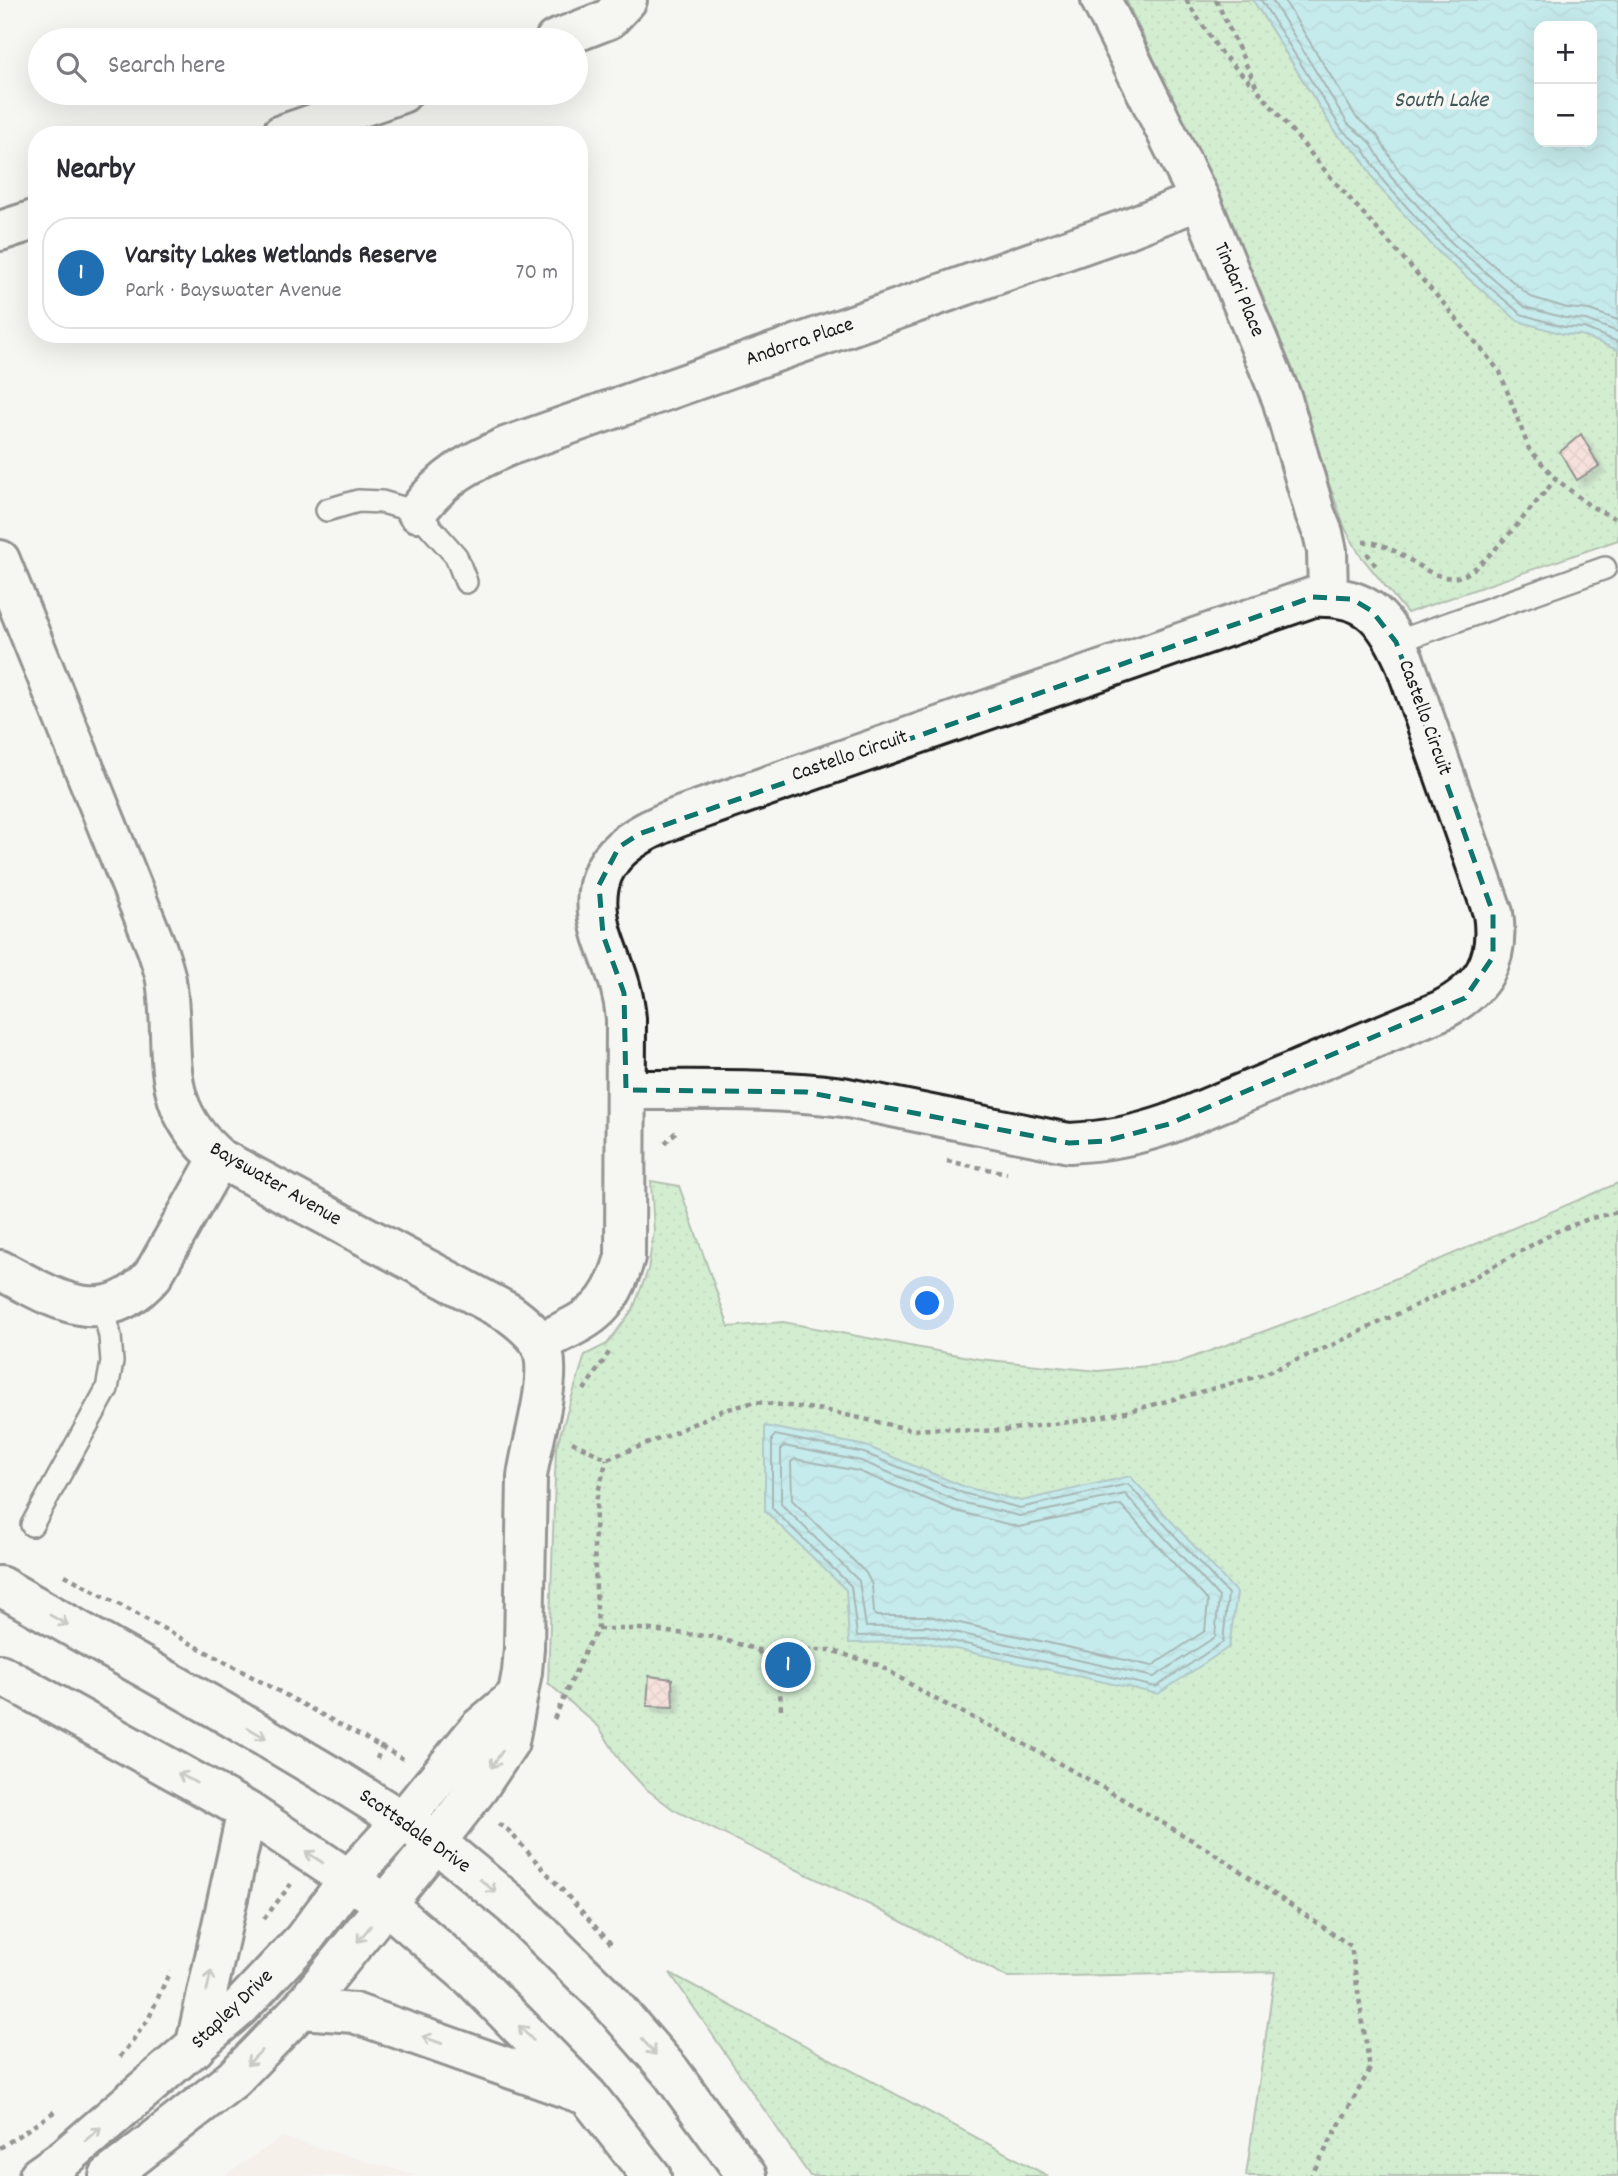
<!DOCTYPE html>
<meta charset="utf-8">
<style>
:root{--surface:#fff;--page:#f2f2f3;--text:#2b2b33;--muted:#7c7c81;--line:#e1e1e2;--accent:#1f6fb2}
body{margin:0;font-family:Dekko,sans-serif;background:var(--page);color:var(--text)}
.controls{position:absolute;right:21px;top:21px;display:grid;overflow:hidden;border-radius:14px;box-shadow:0 7px 28px #0002}
.controls button{width:63px;height:63px;display:grid;place-items:center;padding:0;border:0;border-bottom:2px solid var(--line);background:var(--surface);color:var(--text);font:35px sans-serif}
.you{position:absolute;left:928px;top:1304px;width:24px;height:24px;margin:-18px;border:5px solid #fff;border-radius:50%;background:#1a73e8;box-shadow:0 0 0 10px #1a73e833}
.badge{display:grid;place-items:center;width:46px;height:46px;border-radius:50%;background:var(--accent);color:#fff;font-size:23px;font-weight:700}
.pin{position:absolute;translate:-50% -50%;border:4px solid #fff;box-shadow:0 2px 7px #0006}
.list{margin:0;padding:0;list-style:none}
h2{display:flex;justify-content:space-between;align-items:center;height:91px;margin:0;padding:0 28px;font-size:30px}
h2 small{font-size:23px;font-weight:400;color:var(--muted)}
.list li{display:grid;grid-template-columns:46px 1fr auto;gap:21px;align-items:center;box-sizing:border-box;height:112px;margin:0 14px 14px;padding:0 14px;border:2px solid var(--line);border-radius:28px}
.list b{display:block;font-size:26px;white-space:nowrap}
.list p{margin:0;font-size:23px;white-space:nowrap;color:var(--muted)}
.list em{font-size:23px;font-style:normal;color:var(--muted)}
.icon{flex:none;width:38px;height:38px;fill:none;stroke:currentColor;stroke-width:2;stroke-linecap:round;stroke-linejoin:round}
.map{position:relative;flex:none;width:1618px;height:2176px;overflow:hidden}
.search{position:absolute;background:var(--surface);box-shadow:0 7px 28px #0002;left:28px;top:28px;width:560px;height:77px;display:flex;align-items:center;gap:18px;box-sizing:border-box;padding:0 24px;border-radius:38px;color:var(--muted);font-size:26px}
.panel{position:absolute;background:var(--surface);box-shadow:0 7px 28px #0002;left:28px;top:126px;width:560px;height:217px;border-radius:28px}
.map>svg:first-child{display:block}
.built{fill:#f6e8e3}
.park{fill:url(#park-dots);stroke:#628062;stroke-width:2}
.water{fill:url(#water-waves);stroke:#5f9094;stroke-width:2;fill-rule:evenodd}
.lines{fill:none;stroke-linecap:round;stroke-linejoin:round}
.shore{stroke:#49696c;stroke-width:2}
.building{fill:url(#building-cross-hatch);stroke:#1c1c1c;stroke-width:2;filter:url(#shadow)}
.service-casing{stroke:#1c1c1c;stroke-width:26}
.minor-casing{stroke:#1c1c1c;stroke-width:44}
.secondary-casing{stroke:#1c1c1c;stroke-width:44}
.path{stroke:#1c1c1c;stroke-width:4.5;stroke-dasharray:5 5;stroke-linecap:butt}
.service{stroke:#f6f6f2;stroke-width:21}
.minor{stroke:#f6f6f2;stroke-width:38}
.secondary{stroke:#f6f6f2;stroke-width:38}
.oneway{stroke:#949492}
.marked{fill:none;stroke:#0f766e;stroke-width:5;stroke-dasharray:14 9;stroke-linejoin:round}
.labels{text-anchor:middle;dominant-baseline:central;stroke-width:7;stroke-linejoin:round;paint-order:stroke}
.street-label{font-size:21px;fill:#1c1c1c;stroke:#f6f6f2}
.water-label{font-size:23px;font-style:italic;fill:#3e5658;stroke:#f6f6f2}
</style>
<div class="map">
<svg width="1618" height="2176" viewBox="0 0 1618 2176">
<defs>
<pattern id="park-dots" width="8" height="8" patternUnits="userSpaceOnUse" patternTransform="scale(1.75)"><rect width="8" height="8" fill="#a8e3a8"/><path d="M2 2h.1M6 6h.1" fill="none" stroke="#90c290" stroke-width="1.8" stroke-linecap="round"/></pattern>
<pattern id="water-waves" width="16" height="10" patternUnits="userSpaceOnUse" patternTransform="scale(1.75)"><rect width="16" height="10" fill="#8cdde4"/><path d="M0 5q4-4 8 0t8 0" fill="none" stroke="#78bdc3"/></pattern>
<pattern id="building-cross-hatch" width="8" height="8" patternUnits="userSpaceOnUse" patternTransform="scale(1.75)"><rect width="8" height="8" fill="#f7c7c0"/><path d="M0 0l8 8M0 8l8-8" fill="none" stroke="#d3aaa4"/></pattern>
<filter id="shadow"><feDropShadow dx="6" dy="6" stdDeviation="2" flood-color="#0004"/></filter>
</defs>
<rect width="100%" height="100%" fill="#f6f6f2"/>
<filter id="ink" filterUnits="userSpaceOnUse"><feTurbulence type="fractalNoise" baseFrequency=".0143" numOctaves="2"/><feDisplacementMap in="SourceGraphic" scale="14" xChannelSelector="R" yChannelSelector="G"/><feConvolveMatrix kernelMatrix="1 2 1 2 8 2 1 2 1" color-interpolation-filters="sRGB"/></filter>
<g filter="url(#ink)">
<!-- built -->
<path class="built" d="M282 2137 418 2176H224Z"/>
<!-- park -->
<path class="park" d="M1126 0H1253L1337 135 1358 153 1378 186 1563 334 1581 335 1618 350V540L1407 613 1360 555 1345 528 1278 342 1197 149Z
M651 1181 679 1186 729 1327 783 1322 979 1359 1098 1371 1177 1363 1322 1310 1618 1183V2176H1246L1275 1972 1007 1977 870 1905 674 1810 645 1788 621 1762 599 1727 548 1683 556 1448 585 1355 607 1344 633 1309 648 1270 654 1231Z
M670 1973 1048 2176H810Z"/>
<!-- water -->
<path class="water" d="M1253 0H1618V350L1581 335 1563 334 1518 321 1441 255 1378 186 1358 153 1337 135ZM1539 26H1592V142H1539Z
M765 1426 866 1446 965 1487 1021 1501 1130 1476 1237 1593 1229 1647 1158 1694 924 1642 849 1643 846 1590 765 1511Z"/>
<g class="lines">
<!-- shore -->
<path class="shore" d="M1261 0 1342 130 1363 148 1384 182 1446 250 1521 314 1564 327 1584 328 1618 342
M1272 0 1348 124 1370 142 1391 177 1452 243 1525 307 1565 318 1586 320 1618 332
M1284 0 1356 117 1377 135 1399 171 1459 236 1531 297 1567 308 1589 310 1618 320
M775 1435 864 1453 963 1493 1020 1508 1128 1484 1228 1594 1223 1642 1156 1687 925 1635 857 1636 851 1586 772 1508V1439Z
M784 1446 861 1461 960 1502 1020 1516 1125 1494 1219 1597 1215 1637 1154 1677 927 1626 866 1627 859 1581 781 1504V1449Z
M795 1459 858 1471 956 1511 1019 1527 1121 1505 1208 1601 1205 1631 1152 1666 928 1616H876L874 1613 872 1585 866 1573 792 1500 791 1462Z"/>
</g>
<!-- building -->
<path class="building" d="M1581 434 1599 466 1577 480 1560 452Z
M649 1676 672 1679 673 1707 647 1706Z"/>
<g class="lines">
<!-- service casing -->
<g class="service-casing">
<path id="service" d="M327 510 358 501 382 502 417 512 456 556 466 582
M1396 642 1605 568
M32 1525 107 1389 112 1362 110 1336 103 1307"/>
</g>
<!-- minor casing -->
<g class="minor-casing">
<path id="minor" d="M1101 0 1200 200 1282 399 1315 513 1323 533 1327 551 1328 596
M555 40 609 19 627 0
M281 135 402 93
M0 231 37 219
M417 512C444 476 467 464 508 446L1126 229 1200 200
M0 560 157 949C160 959 164 969 166 980 177 1053 155 1103 219 1158L509 1313C520 1321 533 1331 540 1343 556 1372 531 1443 527 1477L524 1648 522 1672 509 1742 479 1787 436 1842
M0 1270C54 1298 104 1333 153 1275L219 1158
M540 1343C589 1318 609 1314 625 1257L626 1019C623 984 613 967 603 936 574 841 662 824 730 799L1313 597C1365 595 1383 614 1404 660L1493 913C1500 961 1483 988 1442 1010L1169 1124C1134 1136 1106 1141 1069 1143L843 1097C771 1088 699 1090 626 1090
M403 1820 479 1728 518 1695"/>
</g>
<!-- secondary casing -->
<g class="secondary-casing">
<path id="secondary" d="M0 1586 221 1711 336 1779 436 1842 512 1905 605 1996 671 2072 747 2176
M0 1674 247 1811 387 1905 472 1978 588 2096 651 2176
M301 2009 354 2013 580 2093
M195 2048 247 1811
M39 2176 66 2157 240 2007 304 1939 349 1879 403 1820
M109 2176 233 2079 301 2009 436 1842"/>
</g>
<!-- path -->
<path class="path" d="M1186 0 1221 53 1255 87
M1216 0 1258 90 1327 173 1444 304 1500 372 1529 449 1556 479 1590 506 1618 520
M1363 542C1385 541 1407 559 1426 570 1437 576 1450 580 1462 576 1484 569 1538 499 1556 479
M1367 553 1378 569
M665 1143 679 1129
M947 1161 1007 1173
M584 1390 610 1351
M572 1442 607 1459 667 1436 721 1411 755 1402 824 1410 913 1430 945 1428 972 1431 1005 1430 1077 1421 1126 1412 1259 1376 1332 1345 1469 1280 1555 1232 1591 1218 1618 1212
M65 1575 405 1760
M598 1629H641L714 1637 758 1650H830L881 1666 931 1697 1002 1732 1102 1787 1212 1852 1351 1946 1370 2069 1311 2176
M758 1650 780 1690 781 1709
M554 1719 586 1649 598 1629 594 1548 597 1496 607 1459
M377 1759 382 1745
M498 1824 508 1830 612 1945
M264 1919 291 1884
M120 2057 148 2020 170 1971
M0 2148 57 2110"/>
<!-- service -->
<use href="#service" class="service"/>
<!-- minor -->
<use href="#minor" class="minor"/>
<!-- secondary -->
<use href="#secondary" class="secondary"/>
</g>
<!-- one-way arrows -->
<defs><path id="oneway-shaft" d="M-6 0H5M1.5-3L5.5 0L1.5 3" fill="none" stroke-width="1.6" stroke-linecap="round" stroke-linejoin="round" transform="scale(1.75)"/></defs>
<g class="oneway">
<use href="#oneway-shaft" transform="translate(59 1620) rotate(29)"/>
<use href="#oneway-shaft" transform="translate(257 1733) rotate(30)"/>
<use href="#oneway-shaft" transform="translate(497 1759) rotate(123)"/>
<use href="#oneway-shaft" transform="translate(187 1778) rotate(-151)"/>
<use href="#oneway-shaft" transform="translate(314 1857) rotate(-147)"/>
<use href="#oneway-shaft" transform="translate(488 1886) rotate(40)"/>
<use href="#oneway-shaft" transform="translate(364 1934) rotate(129)"/>
<use href="#oneway-shaft" transform="translate(209 1981) rotate(-78)"/>
<use href="#oneway-shaft" transform="translate(526 2033) rotate(-134)"/>
<use href="#oneway-shaft" transform="translate(432 2040) rotate(-160)"/>
<use href="#oneway-shaft" transform="translate(649 2047) rotate(49)"/>
<use href="#oneway-shaft" transform="translate(254 2058) rotate(134)"/>
<use href="#oneway-shaft" transform="translate(93 2134) rotate(-40)"/>
</g>
</g>
<!-- marked area -->
<path d="M0 0H1618V2176H0ZM1313 597 1352 599 1372 611 1396 642 1493 913V957L1465 998 1169 1124 1105 1141 1069 1143 806 1092 626 1090 624 993 603 935 599 885 619 847 639 834Z" fill="#f6f6f2" fill-opacity=".55" fill-rule="evenodd"/>
<path class="marked" d="M1313 597 1352 599 1372 611 1396 642 1493 913V957L1465 998 1169 1124 1105 1141 1069 1143 806 1092 626 1090 624 993 603 935 599 885 619 847 639 834Z"/>
<g class="labels">
<!-- street labels -->
<g class="street-label">
<text transform="translate(1238 290) rotate(67)">Tindari Place</text>
<text transform="translate(800 343) rotate(-19)">Andorra Place</text>
<text transform="translate(1424 718) rotate(70)">Castello Circuit</text>
<text transform="translate(850 757) rotate(-19)">Castello Circuit</text>
<text transform="translate(275 1185) rotate(30)">Bayswater Avenue</text>
<text transform="translate(414 1832) rotate(35)">Scottsdale Drive</text>
<text transform="translate(233 2010) rotate(-44)">Stapley Drive</text>
</g>
<!-- water labels -->
<g class="water-label">
<text x="1441" y="101">South Lake</text>
</g>
</g>
</svg>
<div class="controls">
<button>+</button>
<button>−</button>
</div>
<div class="you"></div>
<div class="pin badge" style="left:788px;top:1665px">1</div>
<div class="search"><svg class="icon" aria-label="search" viewBox="0 0 24 24"><circle cx="10" cy="10" r="6"/><path d="M15 15l6 6"/></svg>Search here</div>
<section class="panel">
<h2>Nearby<small></small></h2>
<ul class="list">
<li><span class="badge">1</span><div><b>Varsity Lakes Wetlands Reserve</b><p>Park · Bayswater Avenue</p></div><em>70 m</em></li>
</ul>
</section>
</div>
